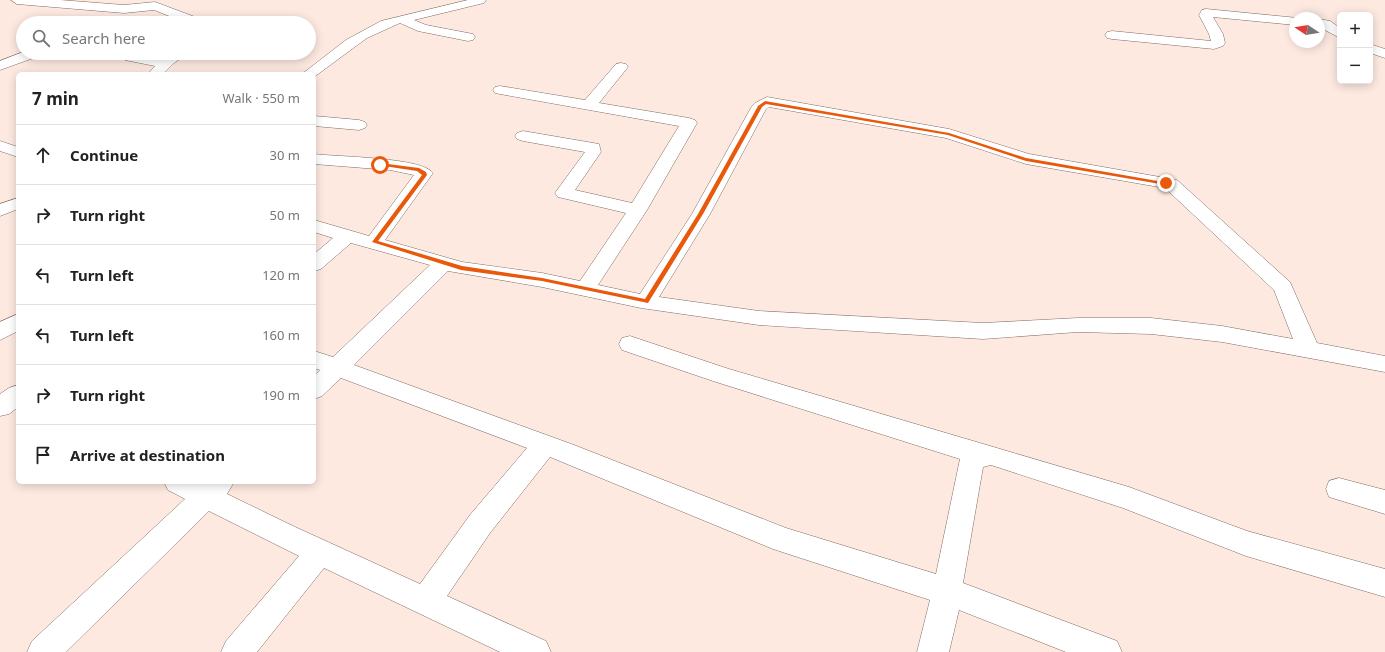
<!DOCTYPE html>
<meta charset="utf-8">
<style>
:root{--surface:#fff;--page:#f2f2f2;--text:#222;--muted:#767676;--line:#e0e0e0}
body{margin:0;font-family:"Noto Sans",sans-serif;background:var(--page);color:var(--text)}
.controls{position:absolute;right:12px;top:12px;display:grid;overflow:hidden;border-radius:6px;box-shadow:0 2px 10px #0003}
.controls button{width:36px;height:36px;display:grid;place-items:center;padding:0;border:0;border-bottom:1px solid var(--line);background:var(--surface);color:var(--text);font:20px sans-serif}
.compass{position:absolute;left:1289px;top:12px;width:36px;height:36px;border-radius:50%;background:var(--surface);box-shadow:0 2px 10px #0003;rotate:282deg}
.stop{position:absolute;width:12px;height:12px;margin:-9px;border:3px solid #ea580c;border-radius:50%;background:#fff}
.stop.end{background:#ea580c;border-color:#fff;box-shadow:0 1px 4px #0008}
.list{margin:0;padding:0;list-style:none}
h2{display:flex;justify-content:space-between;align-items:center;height:52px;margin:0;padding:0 16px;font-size:17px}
h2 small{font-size:13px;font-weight:400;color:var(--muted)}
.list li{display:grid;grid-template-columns:26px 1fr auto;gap:12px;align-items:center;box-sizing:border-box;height:60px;padding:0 16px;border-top:1px solid var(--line)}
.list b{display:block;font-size:15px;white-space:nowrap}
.list em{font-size:13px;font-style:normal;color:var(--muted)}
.icon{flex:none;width:22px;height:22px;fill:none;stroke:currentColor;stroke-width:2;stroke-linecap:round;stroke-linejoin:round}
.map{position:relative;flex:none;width:1385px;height:652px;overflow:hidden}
.search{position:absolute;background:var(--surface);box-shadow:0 2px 10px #0003;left:16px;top:16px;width:300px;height:44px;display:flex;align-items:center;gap:10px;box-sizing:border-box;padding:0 14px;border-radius:22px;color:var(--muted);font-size:15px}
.panel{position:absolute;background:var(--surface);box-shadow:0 2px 10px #0003;left:16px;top:72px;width:300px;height:412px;border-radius:6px}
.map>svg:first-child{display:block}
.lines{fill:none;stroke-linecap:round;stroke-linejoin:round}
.minor-casing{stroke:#806b62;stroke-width:1}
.minor{fill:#fff;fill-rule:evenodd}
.route{fill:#ea580c}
</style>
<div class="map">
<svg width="1385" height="652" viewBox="0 0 1385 652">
<rect width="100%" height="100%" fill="#fde9e0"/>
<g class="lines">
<!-- minor casing -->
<g class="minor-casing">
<path id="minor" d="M11 0H60L124 5 155 2 203 20 204 23H187L154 10 124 13 17 4Z
M468 0H486L484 3 414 20 426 25 473 34 475 37 473 40 468 41 418 31 400 23 367 38 314 77V74H302L346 40 381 21Z
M1206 9 1298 18H1295V25L1213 17 1223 34 1225 43 1223 46 1214 49 1112 39 1107 38 1105 35 1107 32 1112 31 1211 41 1209 34 1199 15 1202 10Z
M1319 19 1330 21 1340 28V38L1319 27Z
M1370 44 1385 49V58L1370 53Z
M23 52 41 53 39 56 0 70V61Z
M131 53 162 59 171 53H188L174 63 163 74H148L155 66 125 60 123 57 125 54Z
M621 63 626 64 628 67 599 103 689 118 695 120 697 123 647 210 598 285 640 294 692 214 752 106 755 103 767 97 949 129 1029 154 1177 180 1290 282 1317 343 1385 356V372L1222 342 1151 334 1078 332 983 339 759 325 641 308 542 287 448 271 354 365 574 445 786 528 936 574 960 459 713 381 622 350 619 344 622 338 630 336 729 369 1129 487 1247 531 1385 569V597L1246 556 1123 508 991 465 983 467 963 583 1117 641 1122 652H1066L959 610 949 652H917L930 600 773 549 550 457 490 533 447 596 546 641 551 652H500L324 568 257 652H221L226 641 299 556 209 511 66 652H27L32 641 185 499 168 490 164 482H234L227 494 293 526 420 584 470 515 527 448 341 378 322 396 314 399V376L320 370 314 368V351L333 357 430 265 351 243 321 269 314 271V254L333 238 314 232V220L369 236 414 175 390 170 314 164V154C336 157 422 157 433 173L385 240 462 262 542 273 580 281 626 213 558 197 555 193 585 152 523 141 517 139 515 136 517 133 523 131 599 144 601 152 575 190 632 203 679 126 500 94 495 93 493 90 495 87 500 86 585 100 616 64ZM769 107 946 138 1026 164 1165 188 1274 290 1293 339 1222 326 1151 318H1078L983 323 759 311 659 297 710 214 766 109Z
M314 116 359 120 365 122 367 125 365 128 359 130 314 126Z
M0 141 18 147V157L0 151Z
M18 198V209L0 216V204Z
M18 314V331L0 340V322Z
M18 385V407L9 414 0 416V394L9 388Z
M1339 478 1385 490V514L1329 497 1326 489 1329 481Z"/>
</g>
<!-- minor -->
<use href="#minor" class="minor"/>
</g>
<!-- route -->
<path class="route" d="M765 101 949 133 1026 158 1169 183 1166 185 1026 161 948 135 766 104 762 107 703 214 648 303 542 281 461 270 372 242 422 175 417 171 377 165 380 163 419 168 426 172 427 175 378 241 462 266 542 278 645 299 698 214 758 106Z"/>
</svg>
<div class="controls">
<button>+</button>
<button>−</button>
</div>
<svg class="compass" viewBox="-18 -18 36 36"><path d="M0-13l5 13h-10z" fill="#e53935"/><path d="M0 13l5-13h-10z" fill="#767676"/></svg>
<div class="stop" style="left:380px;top:165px"></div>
<div class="stop end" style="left:1166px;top:183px"></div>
<div class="search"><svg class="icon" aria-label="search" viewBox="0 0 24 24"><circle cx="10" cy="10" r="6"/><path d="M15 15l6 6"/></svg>Search here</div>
<section class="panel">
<h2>7 min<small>Walk · 550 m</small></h2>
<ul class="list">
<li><svg class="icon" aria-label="ahead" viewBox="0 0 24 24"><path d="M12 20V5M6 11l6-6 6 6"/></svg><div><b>Continue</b></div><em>30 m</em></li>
<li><svg class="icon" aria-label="right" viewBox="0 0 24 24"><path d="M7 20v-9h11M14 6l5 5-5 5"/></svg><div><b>Turn right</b></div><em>50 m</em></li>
<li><svg class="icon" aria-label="left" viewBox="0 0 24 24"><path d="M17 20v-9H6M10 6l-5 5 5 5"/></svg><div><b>Turn left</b></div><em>120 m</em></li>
<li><svg class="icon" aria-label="left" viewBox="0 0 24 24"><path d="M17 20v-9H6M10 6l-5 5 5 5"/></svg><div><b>Turn left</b></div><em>160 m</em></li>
<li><svg class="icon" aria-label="right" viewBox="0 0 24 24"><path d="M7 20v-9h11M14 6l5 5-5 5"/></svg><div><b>Turn right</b></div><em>190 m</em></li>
<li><svg class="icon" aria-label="arrive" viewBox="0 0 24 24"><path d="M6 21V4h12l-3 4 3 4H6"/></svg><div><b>Arrive at destination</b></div></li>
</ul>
</section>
</div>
